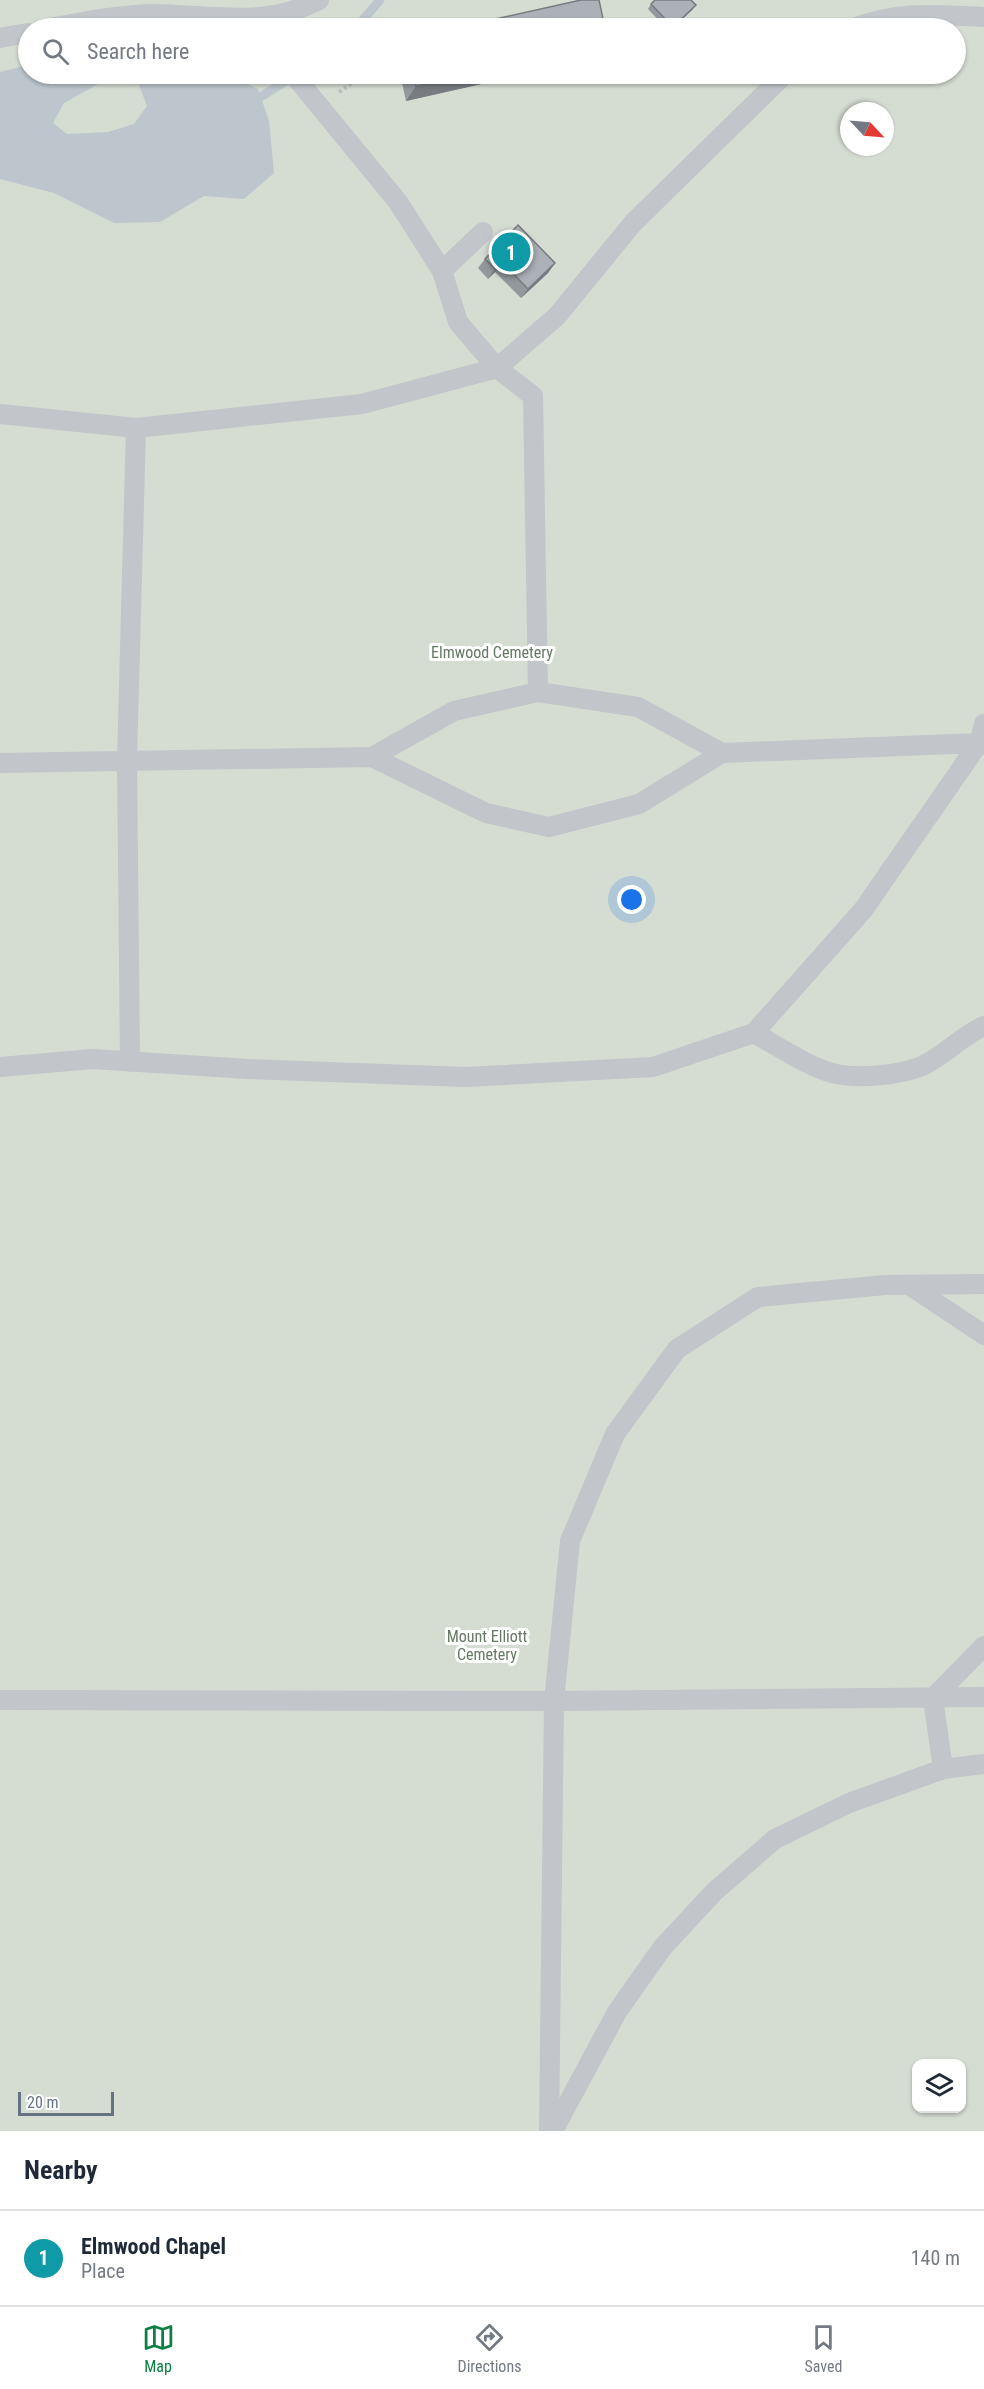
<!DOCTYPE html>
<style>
:root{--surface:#fff;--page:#f2f2f3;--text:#1f2937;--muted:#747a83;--line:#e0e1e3;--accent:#0b8043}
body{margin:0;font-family:"Roboto Condensed",sans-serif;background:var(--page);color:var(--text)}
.controls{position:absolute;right:18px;bottom:18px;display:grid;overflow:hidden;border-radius:12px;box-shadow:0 2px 4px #0004}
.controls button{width:54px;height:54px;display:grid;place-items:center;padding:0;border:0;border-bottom:2px solid var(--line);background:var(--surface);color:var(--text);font:30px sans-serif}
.compass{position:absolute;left:840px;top:102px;width:54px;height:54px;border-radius:50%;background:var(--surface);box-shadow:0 2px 4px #0004;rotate:116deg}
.scale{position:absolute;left:18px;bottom:15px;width:96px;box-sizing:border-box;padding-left:6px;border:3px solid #647282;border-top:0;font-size:16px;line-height:21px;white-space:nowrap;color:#647282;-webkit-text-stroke:4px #fff;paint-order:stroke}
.you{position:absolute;left:632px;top:900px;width:21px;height:21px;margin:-15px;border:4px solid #fff;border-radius:50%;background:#1a73e8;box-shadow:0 0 0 9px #1a73e833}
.badge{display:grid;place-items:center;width:39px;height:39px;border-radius:50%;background:var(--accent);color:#fff;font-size:20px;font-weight:700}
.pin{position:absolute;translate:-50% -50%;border:3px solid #fff;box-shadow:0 2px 6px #0006}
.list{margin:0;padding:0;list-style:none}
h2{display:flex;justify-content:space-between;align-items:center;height:78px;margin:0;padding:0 24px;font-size:26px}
h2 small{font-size:20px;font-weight:400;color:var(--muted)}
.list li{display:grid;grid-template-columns:39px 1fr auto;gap:18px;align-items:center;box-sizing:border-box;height:96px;padding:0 24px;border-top:2px solid var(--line)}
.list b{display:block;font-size:22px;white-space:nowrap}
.list p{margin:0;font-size:20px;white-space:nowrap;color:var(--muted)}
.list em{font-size:20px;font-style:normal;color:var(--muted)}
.icon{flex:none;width:33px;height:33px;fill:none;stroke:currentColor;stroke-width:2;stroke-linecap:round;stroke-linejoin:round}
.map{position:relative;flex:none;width:984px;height:2131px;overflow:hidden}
.search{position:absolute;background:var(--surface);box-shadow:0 2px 4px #0004;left:18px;right:18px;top:18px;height:66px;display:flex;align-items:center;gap:15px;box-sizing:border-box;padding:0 21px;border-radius:33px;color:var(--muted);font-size:22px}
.sheet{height:174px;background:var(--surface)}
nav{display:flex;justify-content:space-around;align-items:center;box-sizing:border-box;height:84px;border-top:2px solid var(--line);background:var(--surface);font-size:16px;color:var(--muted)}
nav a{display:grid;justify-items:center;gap:3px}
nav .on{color:var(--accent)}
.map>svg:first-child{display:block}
.green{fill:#d5dcd2;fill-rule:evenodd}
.water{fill:#bdc6cd;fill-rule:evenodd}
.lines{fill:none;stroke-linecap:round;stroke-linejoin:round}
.stream{stroke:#bdc6cd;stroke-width:9}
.path{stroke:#bcbec0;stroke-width:4;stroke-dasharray:3 3;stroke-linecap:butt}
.lane{stroke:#c2c5c9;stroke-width:20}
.wall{fill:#93989d}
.shaded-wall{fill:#787c80}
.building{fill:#abb1b7;stroke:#787c80;stroke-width:1.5}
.labels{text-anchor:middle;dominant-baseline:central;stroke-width:6;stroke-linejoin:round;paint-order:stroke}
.park-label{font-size:16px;fill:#657963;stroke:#fff}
</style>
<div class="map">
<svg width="984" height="2131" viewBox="0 0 984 2131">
<rect width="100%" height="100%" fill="#f5f5f1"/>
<!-- green -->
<path class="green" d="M0 0H984V2131H0ZM28 28H956V74H28ZM849 111H885V147H849ZM916 2064H962V2108H916Z"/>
<!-- water -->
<path class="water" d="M28 65V74H228L258 89 269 121 274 173 244 199 204 196 160 222 114 223 54 193 0 179V72ZM137 80 147 106 134 124 108 132 67 134 53 123 64 103 98 84Z"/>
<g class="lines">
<!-- stream -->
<path class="stream" d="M356 28 380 0
M251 103 295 75"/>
<!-- path -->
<path class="path" d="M339 92 366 74"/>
<!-- lane -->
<path class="lane" d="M50 28C83 22 117 15 151 14 211 14 263 29 319 0
M854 28C900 10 936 15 984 17
M0 38 28 33
M293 74 398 202 442 271 458 322 497 368 533 396 538 692
M442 271 483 232
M0 414 136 428 362 404 497 368 557 316 633 223 785 74
M372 757 486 813 549 827 639 804 722 753
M0 763 372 757 454 711 538 692 638 707 722 753 979 743 984 745
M754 1033C777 1046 810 1068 836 1074 860 1079 900 1075 922 1066 943 1057 961 1036 984 1026
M130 1062 127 760 136 428
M0 1067 93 1059 248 1069 466 1077 653 1067 754 1033 863 910 979 743 984 724
M909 1285 984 1335
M0 1700 554 1701 984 1697
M943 1769 933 1698 984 1646
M549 2131 554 1701 570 1541 615 1434 677 1349 758 1297 885 1285 984 1284
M553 2131 617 2012 662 1948 714 1892 775 1839 849 1803 943 1769 984 1764"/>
</g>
<!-- wall -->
<path class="wall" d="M651 4 696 5 692 10 673 28H666L648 9Z
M400 74H526L406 101Z
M485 259 555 263 548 273 521 298 495 272 488 279 478 268Z"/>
<!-- shaded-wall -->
<path class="shaded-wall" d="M696 5 692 10 673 28H671Z
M473 74H526L406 101 416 86Z
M502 262 495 272 488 279 495 269Z
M555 263 548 273 521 298 528 289Z"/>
<!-- building -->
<path class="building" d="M581 0H599L605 28H455Z
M655 0H691L696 5 673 27 651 4Z
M413 74H473L416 86Z
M518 225 555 263 528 289 502 262 495 269 485 259Z"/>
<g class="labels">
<!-- park labels -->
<g class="park-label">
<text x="492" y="652">Elmwood Cemetery</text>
<text x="487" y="1636">Mount Elliott<tspan x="487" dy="18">Cemetery</tspan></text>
</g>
</g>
</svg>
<div class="controls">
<button><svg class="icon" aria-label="layers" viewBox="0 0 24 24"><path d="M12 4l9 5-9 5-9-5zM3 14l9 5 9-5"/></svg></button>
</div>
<svg class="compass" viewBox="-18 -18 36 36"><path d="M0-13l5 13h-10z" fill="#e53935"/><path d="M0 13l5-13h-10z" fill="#747a83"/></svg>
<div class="scale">20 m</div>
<div class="you"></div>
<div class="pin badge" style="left:511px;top:252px;background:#0f9aa8">1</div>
<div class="search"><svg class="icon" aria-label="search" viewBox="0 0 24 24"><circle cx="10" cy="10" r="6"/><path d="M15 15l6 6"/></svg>Search here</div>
</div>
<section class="sheet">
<h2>Nearby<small></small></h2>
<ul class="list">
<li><span class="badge" style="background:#0f9aa8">1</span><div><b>Elmwood Chapel</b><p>Place</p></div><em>140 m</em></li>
</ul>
</section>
<nav>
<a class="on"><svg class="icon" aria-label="map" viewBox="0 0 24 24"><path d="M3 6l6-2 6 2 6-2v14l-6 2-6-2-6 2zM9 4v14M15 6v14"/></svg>Map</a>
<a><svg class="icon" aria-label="directions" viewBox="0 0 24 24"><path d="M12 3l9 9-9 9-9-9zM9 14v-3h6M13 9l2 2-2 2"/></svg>Directions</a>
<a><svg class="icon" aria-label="saved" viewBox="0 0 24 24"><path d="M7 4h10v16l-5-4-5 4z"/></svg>Saved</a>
</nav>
